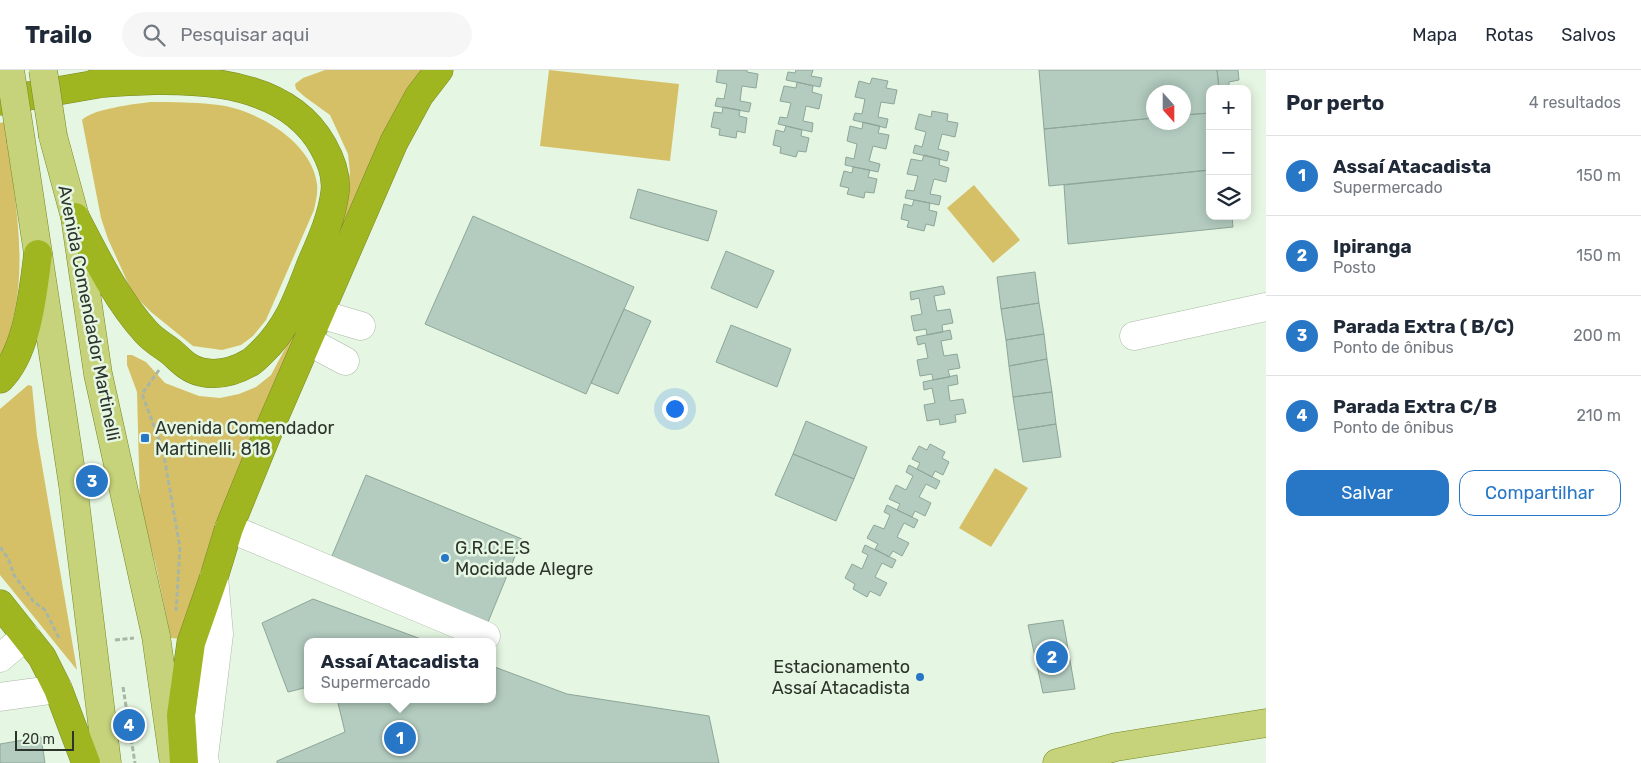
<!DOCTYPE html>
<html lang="pt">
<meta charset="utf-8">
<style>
:root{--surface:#fff;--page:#f6f6f7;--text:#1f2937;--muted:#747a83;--line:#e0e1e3;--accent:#2877c6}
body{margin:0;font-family:Rubik,sans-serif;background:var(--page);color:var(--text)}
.controls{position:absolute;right:15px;top:15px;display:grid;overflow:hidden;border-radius:10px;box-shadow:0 2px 12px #0003}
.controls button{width:45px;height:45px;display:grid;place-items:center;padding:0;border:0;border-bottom:1px solid var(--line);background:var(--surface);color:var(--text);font:25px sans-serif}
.compass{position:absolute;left:1146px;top:15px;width:45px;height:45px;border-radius:50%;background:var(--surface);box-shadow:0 2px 12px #0003;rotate:159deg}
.scale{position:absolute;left:15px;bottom:12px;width:59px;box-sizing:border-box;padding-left:5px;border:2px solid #2d342c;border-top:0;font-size:14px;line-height:18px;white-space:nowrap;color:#2d342c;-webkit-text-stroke:4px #e5f6e2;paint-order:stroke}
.you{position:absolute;left:674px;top:338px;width:18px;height:18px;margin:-12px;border:4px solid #fff;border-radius:50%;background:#1a73e8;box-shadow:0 0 0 8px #1a73e833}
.badge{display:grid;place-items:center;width:32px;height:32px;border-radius:50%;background:var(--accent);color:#fff;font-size:16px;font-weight:700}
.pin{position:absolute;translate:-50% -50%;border:2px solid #fff;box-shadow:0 1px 5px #0006}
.popup{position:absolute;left:304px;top:568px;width:192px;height:65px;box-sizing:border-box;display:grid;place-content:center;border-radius:10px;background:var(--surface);filter:drop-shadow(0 1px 4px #0005);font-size:16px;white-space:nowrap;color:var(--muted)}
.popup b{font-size:19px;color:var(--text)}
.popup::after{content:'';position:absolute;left:50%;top:100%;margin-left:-10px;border:10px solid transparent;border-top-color:var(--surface)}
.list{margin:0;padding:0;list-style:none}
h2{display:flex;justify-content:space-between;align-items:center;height:65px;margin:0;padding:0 20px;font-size:21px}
h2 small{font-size:16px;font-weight:400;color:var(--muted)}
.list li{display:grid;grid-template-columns:32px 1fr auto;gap:15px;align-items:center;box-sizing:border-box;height:80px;padding:0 20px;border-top:1px solid var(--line)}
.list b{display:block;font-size:19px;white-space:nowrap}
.list p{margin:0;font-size:16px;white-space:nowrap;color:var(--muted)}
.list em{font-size:16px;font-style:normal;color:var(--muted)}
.actions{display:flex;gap:10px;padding:15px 20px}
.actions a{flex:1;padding:11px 0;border:1px solid var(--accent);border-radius:15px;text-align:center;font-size:18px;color:var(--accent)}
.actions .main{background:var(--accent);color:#fff}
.icon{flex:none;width:28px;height:28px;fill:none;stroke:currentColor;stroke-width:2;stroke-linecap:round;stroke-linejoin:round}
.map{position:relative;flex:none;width:1266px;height:693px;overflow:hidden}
header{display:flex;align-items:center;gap:30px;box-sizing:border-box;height:70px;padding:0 25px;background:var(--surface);border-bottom:1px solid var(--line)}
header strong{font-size:24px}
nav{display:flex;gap:28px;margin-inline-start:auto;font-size:18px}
.search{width:350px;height:45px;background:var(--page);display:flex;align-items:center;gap:12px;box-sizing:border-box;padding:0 18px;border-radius:28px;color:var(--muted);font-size:19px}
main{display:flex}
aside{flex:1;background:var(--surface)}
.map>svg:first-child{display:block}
.green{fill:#d6c067}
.building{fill:#b3ccbf;stroke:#8ea699}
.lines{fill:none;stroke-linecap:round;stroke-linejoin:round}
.minor-casing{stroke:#aabaa6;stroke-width:29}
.major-casing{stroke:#788825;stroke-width:29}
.highway-casing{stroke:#788825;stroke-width:29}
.path{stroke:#a8b6a5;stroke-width:3;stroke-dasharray:5 2.5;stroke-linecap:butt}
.minor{stroke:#fff;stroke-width:28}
.major{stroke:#c6d37a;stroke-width:28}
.highway{stroke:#a0b621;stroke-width:28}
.major-bridge-casing{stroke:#788825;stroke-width:29;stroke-linecap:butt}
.major-bridge{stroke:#c6d37a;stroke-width:28}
.poi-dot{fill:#2877c6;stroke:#e5f6e2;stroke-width:2}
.labels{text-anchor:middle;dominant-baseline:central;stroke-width:5;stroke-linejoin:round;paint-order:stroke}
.street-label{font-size:18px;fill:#2d342c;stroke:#e5f6e2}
.poi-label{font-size:18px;fill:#2d342c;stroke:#e5f6e2;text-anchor:start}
</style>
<header>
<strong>Trailo</strong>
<div class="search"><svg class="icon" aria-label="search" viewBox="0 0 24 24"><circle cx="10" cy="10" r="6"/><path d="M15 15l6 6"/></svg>Pesquisar aqui</div>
<nav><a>Mapa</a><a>Rotas</a><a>Salvos</a></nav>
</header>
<main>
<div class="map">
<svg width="1266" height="693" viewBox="0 0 1266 693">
<rect width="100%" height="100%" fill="#e5f6e2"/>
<!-- green -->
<path class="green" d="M325 0H427L182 569 171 568 156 496 140 436 137 322 127 295V285H132L146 292 165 313 199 326 220 328 239 324 256 317 271 305 311 230 338 169 350 103 348 84 330 45 305 27 296 19 295 14 303 8Z
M549 0 679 14 670 91 540 76Z
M150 32C173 32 196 32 219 35 257 40 312 72 317 114 318 123 316 131 314 140L266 250 253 266 241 275 222 280 193 276 151 242 133 224 108 169 101 148 82 50C92 39 135 34 150 32Z
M4 52C13 117 29 189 12 253 9 265 7 275 0 285V53Z
M974 115 1020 170 993 193 947 138Z
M28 315 32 316 37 366 77 600 0 505V339Z
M995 398 1028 418 991 477 959 458Z"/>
<!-- building -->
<path class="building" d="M718 0H747V2L758 4 756 18 742 16 740 31 751 33 749 42 715 36 717 28 724 29 727 14 716 12Z
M796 0H813L811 6 822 8 820 17 786 10 788 2 795 3Z
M1039 0H1217L1219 19H1210V43L1184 45V22H1154V48L1044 59Z
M1217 0H1238L1239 10 1229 12V16L1219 17Z
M872 8 888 11 886 18 897 20 894 34 881 32 878 47 888 49 886 58 853 50 855 43 862 44 865 29 855 27 859 11 870 14Z
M797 12 813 16 812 22 822 25 819 39 806 36 803 51 813 53 812 62 778 54 780 47 787 48 791 33 780 31 784 16 796 18Z
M723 37 740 40 739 46 747 48 745 63 737 61 736 68 719 65 720 59 711 57 714 42 722 43Z
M932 41 948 44 947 51 958 53 955 67 942 64 938 79 949 82 947 91 913 83 915 75 922 77 926 62 915 59 919 44 931 47Z
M1210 43V100L1049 116 1044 59 1154 48V52H1184V45Z
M863 52 880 56 878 63 889 65 886 79 873 76 869 91 880 94 878 102 845 95 846 87 854 89 857 74 847 71 850 56 862 59Z
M786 56 802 60 801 66 809 68 806 82 798 81 796 87 780 83 781 77 773 75 776 60 784 62Z
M924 85 940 89 939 95 949 98 946 112 934 109 930 124 941 126 939 135 905 128 907 120 914 121 918 106 907 104 911 89 922 91Z
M853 97 870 100 868 107 877 109 874 123 865 122 864 128 847 124 849 118 840 116 844 101 852 103Z
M1210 100V146H1232L1233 157 1068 174 1064 115Z
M638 119 717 141 708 171 630 148Z
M914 130 930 133 929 140 937 142 934 156 926 154 924 161 907 157 909 151 901 149 904 134 912 136Z
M473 146 634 217 586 324 425 254Z
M726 181 774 201 757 238 711 218Z
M1035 202 1039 233 1001 239 997 207Z
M943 216 945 224 934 226 937 241 950 239 953 253 942 255 943 262 927 265 926 259 914 261 911 246 922 244 919 228 911 230 910 222Z
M1039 233 1044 264 1006 270 1001 239Z
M624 239 651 251 618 324 591 313Z
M731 255 791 279 777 317 716 292Z
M950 260 952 269 941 271 944 286 957 284 960 298 948 300 950 307 933 310 932 304 920 306 917 290 928 288 925 273 918 275 916 267Z
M1044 264 1047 289 1009 296 1006 270Z
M1047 289 1052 322 1013 327 1009 296Z
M957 305 958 314 948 316 950 331 963 329 966 343 955 345 956 352 940 355 939 349 927 351 924 335 935 333 932 318 924 320 923 312Z
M1052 322 1056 354 1018 360 1013 327Z
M806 351 867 377 854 409 793 384Z
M1056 354 1061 387 1023 392 1018 360Z
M930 374 945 382 942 388 949 392 943 405 935 401 932 407 917 399 920 393 912 389 919 376 927 380Z
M793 384 854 409 836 451 775 425Z
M909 395 940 411 936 419 926 414 919 427 931 433 925 446 915 441 912 447 897 440 900 434 889 429 896 415 906 420 913 406 906 402Z
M366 405 522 469 486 557 329 493Z
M887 435 918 450 914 458 904 453 897 467 909 473 902 486 893 481 889 487 875 479 878 474 867 468 874 455 884 459 890 445 884 442Z
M865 475 896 490 892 498 882 493 875 507 887 513 880 526 870 521 867 527 853 519 855 514 845 508 852 494 862 499 868 485 862 482Z
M313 529 429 572H308V617L288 622 262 553Z
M1063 550 1075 619 1043 623 1028 555Z
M492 596 567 624 709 646 719 693H277V691L345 662 337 629H492Z
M41 667 45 693H0V674Z"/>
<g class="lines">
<!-- minor casing -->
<g class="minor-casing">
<path id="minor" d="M320 244 361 256
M1134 266 1266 237
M308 271 345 291
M229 458 486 566
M0 588 26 566
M0 627 58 619
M205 693 204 686 219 564 214 507"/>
</g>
<!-- major casing -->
<g class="major-casing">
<path id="major" d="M53 66 75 147 98 304 156 566 173 687
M21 71 73 415 107 693
M1057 693 1116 677 1266 653"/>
</g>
<!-- highway casing -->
<g class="highway-casing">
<path id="highway" d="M0 31 109 12
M75 147C96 187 116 229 146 262 153 270 162 275 170 281 180 289 187 299 201 302 218 306 236 301 251 292 255 289 259 285 262 282 289 256 298 227 311 194 321 171 332 147 335 122 337 105 331 90 323 76 281 0 167 8 93 14
M0 309C28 282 33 221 38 184
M0 534 42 587 58 619 86 693
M184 693 181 645 191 573 214 507 229 458 271 355 394 72 419 26 439 0"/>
</g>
<!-- path -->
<path class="path" d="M159 300 142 324 163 380 180 478 176 541
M0 477 8 488 14 505 33 531 45 540 59 568 58 569
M115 570 134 568
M123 617 135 693"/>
<!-- minor -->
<use href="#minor" class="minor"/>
<!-- major -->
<use href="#major" class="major"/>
<!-- highway -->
<use href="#highway" class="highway"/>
<!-- major-bridge casing -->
<g class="major-bridge-casing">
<path id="major-bridge" d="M10 0 21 71
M43 0 53 66"/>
</g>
<!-- major-bridge -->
<use href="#major-bridge" class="major-bridge"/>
</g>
<!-- markers -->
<g class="poi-dot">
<rect x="140" y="363" width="10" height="10" rx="2.5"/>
<circle cx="445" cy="488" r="5"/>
<circle cx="920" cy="607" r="5"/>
</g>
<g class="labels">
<!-- street labels -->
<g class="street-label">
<text transform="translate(89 243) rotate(79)">Avenida Comendador Martinelli</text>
</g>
<!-- poi labels -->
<g class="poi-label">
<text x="155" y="358">Avenida Comendador<tspan x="155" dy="21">Martinelli, 818</tspan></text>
<text x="455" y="478">G.R.C.E.S<tspan x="455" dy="21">Mocidade Alegre</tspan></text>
<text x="910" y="597" text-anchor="end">Estacionamento<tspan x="910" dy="21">Assaí Atacadista</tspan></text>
</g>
</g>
</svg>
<div class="controls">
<button>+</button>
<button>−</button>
<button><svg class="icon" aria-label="layers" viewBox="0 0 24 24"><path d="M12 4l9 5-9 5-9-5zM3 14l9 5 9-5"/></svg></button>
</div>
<svg class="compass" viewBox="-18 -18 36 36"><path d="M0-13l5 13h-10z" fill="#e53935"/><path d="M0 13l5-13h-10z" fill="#747a83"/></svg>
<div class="scale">20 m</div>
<div class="you"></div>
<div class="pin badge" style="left:400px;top:668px">1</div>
<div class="popup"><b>Assaí Atacadista</b>Supermercado</div>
<div class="pin badge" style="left:1052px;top:587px">2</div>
<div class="pin badge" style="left:92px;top:411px">3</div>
<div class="pin badge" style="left:129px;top:655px">4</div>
</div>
<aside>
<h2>Por perto<small>4 resultados</small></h2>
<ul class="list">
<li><span class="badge">1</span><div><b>Assaí Atacadista</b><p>Supermercado</p></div><em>150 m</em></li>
<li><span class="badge">2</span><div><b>Ipiranga</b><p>Posto</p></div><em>150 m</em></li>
<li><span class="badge">3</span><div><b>Parada Extra ( B/C)</b><p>Ponto de ônibus</p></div><em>200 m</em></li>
<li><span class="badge">4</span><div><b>Parada Extra C/B</b><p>Ponto de ônibus</p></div><em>210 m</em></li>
</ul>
<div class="actions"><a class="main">Salvar</a><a>Compartilhar</a></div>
</aside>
</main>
